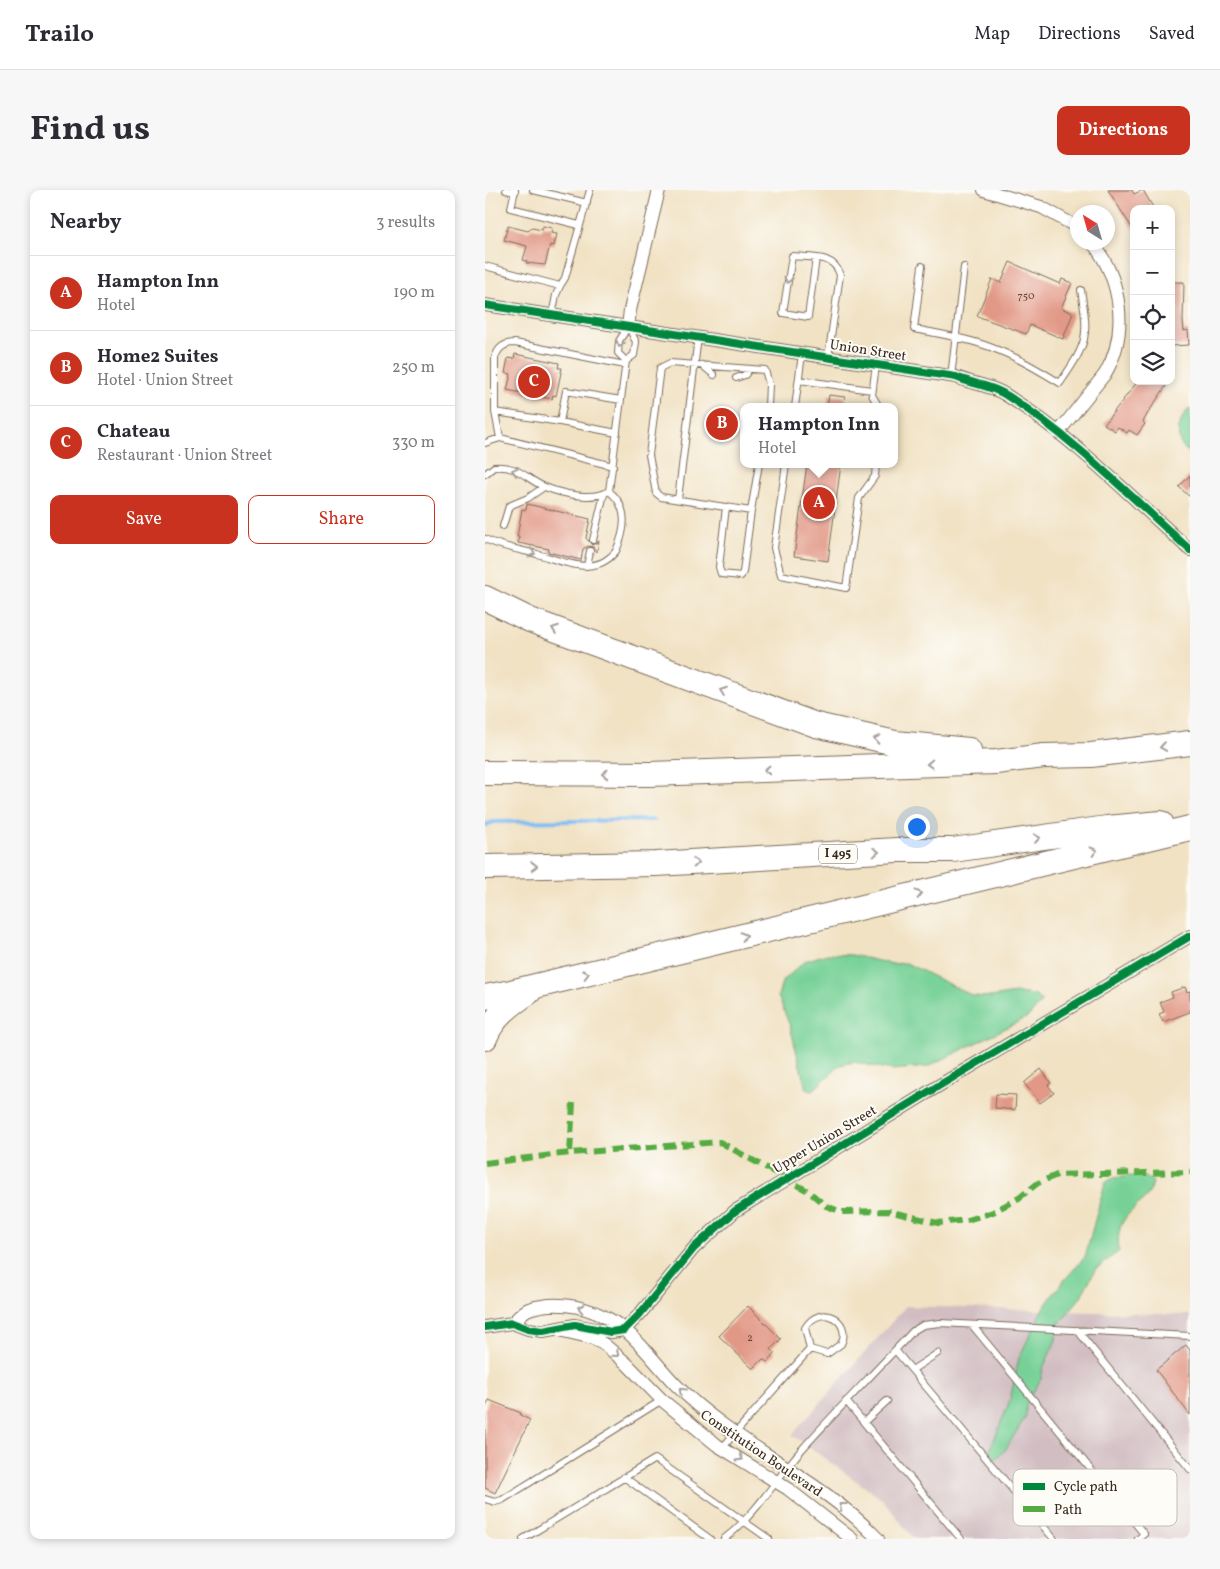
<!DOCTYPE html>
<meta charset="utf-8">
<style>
:root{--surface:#fff;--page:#f7f7f7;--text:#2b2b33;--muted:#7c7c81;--line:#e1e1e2;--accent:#c8321e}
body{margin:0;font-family:Vollkorn,serif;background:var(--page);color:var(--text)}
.controls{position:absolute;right:15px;top:15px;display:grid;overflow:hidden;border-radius:10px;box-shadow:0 2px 8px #0003}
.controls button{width:45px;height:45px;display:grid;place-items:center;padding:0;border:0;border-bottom:1px solid var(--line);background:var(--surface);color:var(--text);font:25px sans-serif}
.compass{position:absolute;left:585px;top:15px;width:45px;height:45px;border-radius:50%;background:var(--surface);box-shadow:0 2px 8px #0003;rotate:323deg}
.you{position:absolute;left:431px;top:636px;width:18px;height:18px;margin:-12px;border:4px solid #fff;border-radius:50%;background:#1a73e8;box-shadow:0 0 0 8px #1a73e833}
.badge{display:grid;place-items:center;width:32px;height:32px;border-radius:50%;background:var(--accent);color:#fff;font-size:16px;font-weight:700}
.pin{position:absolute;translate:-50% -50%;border:2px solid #fff;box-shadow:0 1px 5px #0006}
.popup{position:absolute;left:255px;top:213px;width:158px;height:65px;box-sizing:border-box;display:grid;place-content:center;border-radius:10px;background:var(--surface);filter:drop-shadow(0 1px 4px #0005);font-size:16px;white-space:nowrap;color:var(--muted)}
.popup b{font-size:19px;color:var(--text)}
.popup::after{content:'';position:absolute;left:50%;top:100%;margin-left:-10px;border:10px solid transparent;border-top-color:var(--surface)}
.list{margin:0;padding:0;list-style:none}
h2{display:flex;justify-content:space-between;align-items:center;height:65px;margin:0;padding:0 20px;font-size:21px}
h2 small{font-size:16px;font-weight:400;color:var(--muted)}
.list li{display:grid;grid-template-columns:32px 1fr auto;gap:15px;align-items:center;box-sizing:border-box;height:75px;padding:0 20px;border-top:1px solid var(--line)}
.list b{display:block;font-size:19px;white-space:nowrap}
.list p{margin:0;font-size:16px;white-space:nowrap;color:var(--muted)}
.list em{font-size:16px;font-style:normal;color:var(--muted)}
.actions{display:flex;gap:10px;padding:15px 20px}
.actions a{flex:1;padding:11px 0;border:1px solid var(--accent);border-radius:10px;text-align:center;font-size:18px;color:var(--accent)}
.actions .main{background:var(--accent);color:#fff}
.icon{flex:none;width:28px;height:28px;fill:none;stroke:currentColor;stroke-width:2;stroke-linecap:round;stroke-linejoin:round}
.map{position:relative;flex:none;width:705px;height:1349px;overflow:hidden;border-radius:10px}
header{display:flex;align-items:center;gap:30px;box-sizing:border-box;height:70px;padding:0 25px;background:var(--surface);border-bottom:1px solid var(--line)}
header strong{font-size:24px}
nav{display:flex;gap:28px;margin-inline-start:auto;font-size:18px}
.intro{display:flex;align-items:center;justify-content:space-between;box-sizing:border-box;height:120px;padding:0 30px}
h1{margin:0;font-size:35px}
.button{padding:12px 22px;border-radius:10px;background:var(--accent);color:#fff;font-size:18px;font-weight:700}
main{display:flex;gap:30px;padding:0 30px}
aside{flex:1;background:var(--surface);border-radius:10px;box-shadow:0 2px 8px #0003}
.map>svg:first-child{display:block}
.industrial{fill:#d2bec2}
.green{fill:#77d197;stroke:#597e5a}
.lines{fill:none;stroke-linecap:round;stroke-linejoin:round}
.stream{stroke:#7ebdf2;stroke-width:4}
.building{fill:#e29886}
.lane-casing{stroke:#7b6a58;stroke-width:8}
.street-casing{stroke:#7b6a58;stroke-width:14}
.highway-casing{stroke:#7b6a58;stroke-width:26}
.lane{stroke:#fff;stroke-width:6}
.street{stroke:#fff;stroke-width:12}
.highway{stroke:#fff;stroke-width:24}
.quiet{stroke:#55ab43;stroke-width:6;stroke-dasharray:12 6;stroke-linecap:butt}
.cycleway-casing{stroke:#fdfcf7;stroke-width:11}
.cycleway{stroke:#00873e;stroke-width:8}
.oneway{stroke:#a79f9a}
.labels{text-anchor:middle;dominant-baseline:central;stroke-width:4;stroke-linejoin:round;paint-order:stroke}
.number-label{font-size:11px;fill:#654638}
.shield{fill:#fdfcf7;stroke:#75695f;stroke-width:1}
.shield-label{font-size:12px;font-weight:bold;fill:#3b2a1e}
.street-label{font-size:14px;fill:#3b2a1e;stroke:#fdfcf7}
.key{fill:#fdfcf7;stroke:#c3bdb6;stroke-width:1}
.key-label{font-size:14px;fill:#3b2a1e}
</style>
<header>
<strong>Trailo</strong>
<nav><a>Map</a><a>Directions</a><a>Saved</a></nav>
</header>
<div class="intro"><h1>Find us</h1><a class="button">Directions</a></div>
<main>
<aside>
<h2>Nearby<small>3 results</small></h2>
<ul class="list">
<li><span class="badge">A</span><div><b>Hampton Inn</b><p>Hotel</p></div><em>190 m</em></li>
<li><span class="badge">B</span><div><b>Home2 Suites</b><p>Hotel · Union Street</p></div><em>250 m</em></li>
<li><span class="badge">C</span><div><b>Chateau</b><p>Restaurant · Union Street</p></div><em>330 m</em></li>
</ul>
<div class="actions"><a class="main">Save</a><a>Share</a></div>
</aside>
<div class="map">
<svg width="705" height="1349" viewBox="0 0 705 1349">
<rect width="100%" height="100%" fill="#fdfcf7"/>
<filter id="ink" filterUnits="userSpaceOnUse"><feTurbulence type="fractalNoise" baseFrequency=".02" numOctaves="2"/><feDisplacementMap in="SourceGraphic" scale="10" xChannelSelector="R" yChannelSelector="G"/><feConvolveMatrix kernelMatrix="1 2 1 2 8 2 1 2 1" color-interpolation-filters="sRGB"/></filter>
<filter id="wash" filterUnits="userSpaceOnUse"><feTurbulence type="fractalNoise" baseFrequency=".0096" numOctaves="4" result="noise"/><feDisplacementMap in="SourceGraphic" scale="20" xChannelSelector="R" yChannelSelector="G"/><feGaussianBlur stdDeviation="1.12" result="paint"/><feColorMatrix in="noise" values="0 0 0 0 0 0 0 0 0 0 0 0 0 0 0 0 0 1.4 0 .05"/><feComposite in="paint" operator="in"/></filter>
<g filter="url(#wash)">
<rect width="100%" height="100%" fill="#f1e2c4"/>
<!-- industrial -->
<path class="industrial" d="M421 1116 705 1125V1349H429L398 1310 307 1245Z"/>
<!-- green -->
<path class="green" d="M705 218V262C687 255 693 228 705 218Z
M342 764 367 765 407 774 421 773 488 806 506 807 531 803 549 805 557 811 543 827 442 877 407 880 369 872 355 875 327 901 321 899 305 836 293 806 297 792 320 771Z
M657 985 668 992C663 1020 628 1017 634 1061L610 1080 595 1108 573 1135 571 1150 558 1178 556 1189 541 1214V1226L520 1260 511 1269 506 1265 505 1260 525 1210 534 1168 557 1120 576 1094 600 1067 620 993 628 988Z"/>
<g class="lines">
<!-- stream -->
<path class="stream" d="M0 635 9 632 169 630"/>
</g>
<g id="blocks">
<!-- building -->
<path class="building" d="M623 0H647L649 4 658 0 669 19H649V41Z
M23 36 43 41 47 38 57 40 58 36 67 38 66 43 72 44 69 56 65 55 60 75 41 73 42 71 38 70 42 56 19 50Z
M525 72 575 94 577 89 587 93 576 118 588 123 578 149 545 135 541 144 492 126 507 89 516 93Z
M686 92H699L698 131 699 141 703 140 704 155 686 156Z
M30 164 74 173 73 178H77L71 206 68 205 67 209 22 200 26 184 20 183 23 168 29 169Z
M653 191H674L681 196 663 223 658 232 660 234 652 245 644 240 642 243 633 237 630 241 619 234Z
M344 205 360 207 358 217H342Z
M322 274H356L343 371 309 366Z
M705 285V307L694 297Z
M42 314 105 329 101 348 107 355 114 351 112 362 108 357 103 356 98 359 96 370 63 362 64 359 33 353 34 347H32L37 319 41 320Z
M700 797 702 802 705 801V822L678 832 674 824 679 822 675 812 688 807 686 802Z
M556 879 566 893 563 895 569 903 555 913 539 893Z
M511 904 531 905 530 920 510 918Z
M263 1116 296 1149 286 1159 290 1163 282 1172 278 1169 268 1179 234 1146Z
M701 1155 705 1160V1225L671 1180Z
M4 1210 36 1223 35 1225 45 1230 10 1303 0 1298V1219Z"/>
</g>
</g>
<g filter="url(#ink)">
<use href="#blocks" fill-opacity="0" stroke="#7b6a58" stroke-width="1"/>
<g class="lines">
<!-- lane casing -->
<g class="lane-casing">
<path id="lane" d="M21 0 30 2
M30 0 26 18 94 35
M48 0 102 13
M331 68 323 127 298 123 307 66C326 68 349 64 355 85L343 168
M0 76 75 96 71 105 67 126
M437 76 429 139C455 144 481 148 505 157 530 166 552 179 575 193 603 152 604 148 596 100
M75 96 80 88 105 0
M141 171 133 163 134 151 143 137
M217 175 229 185
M391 175 387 205 394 217
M466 187 479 77
M251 188 260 185 264 179
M314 190 387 200
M310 217 317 164
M10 222 75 232 81 201 136 210
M75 232 132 243
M15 248 10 222V168C13 157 20 153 30 153L140 175
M0 253 15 248 128 276
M274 274 266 321 176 307 171 303 164 265 175 178 185 173 280 180 284 194 283 217
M301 274 289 358 296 385 361 398 374 308 390 286 391 274
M0 284 9 277C35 275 40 289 60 297 77 304 108 311 124 301L141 171 149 165 151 152 144 138
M193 309 213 147
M241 317 234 377 236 384 256 386 258 382 266 321
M18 336 24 316 43 308 59 297
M0 349C16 357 35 360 52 364 78 371 110 388 131 361 141 339 144 317 124 301
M108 350 119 304
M102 376 105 361
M487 1135 659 1344 653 1349
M592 1140 705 1279
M410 1160 569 1349
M427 1180 453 1163
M361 1211 476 1349
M379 1232 402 1211
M237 1258 325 1159 342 1164 356 1154C368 1132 336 1111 320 1138L325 1159
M139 1287 225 1349
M0 1309 10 1312 17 1310 177 1210
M38 1349 170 1269 284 1349
M239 1349C272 1324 291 1288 319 1257 354 1218 392 1180 428 1141L438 1135 455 1133 705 1146"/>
</g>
<!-- street casing -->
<g class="street-casing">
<path id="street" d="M499 0 556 17 592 37
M0 115 471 187C487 194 506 195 521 205 588 247 646 307 705 360
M143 137 145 120 174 0
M573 243 620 184C644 143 637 90 607 52
M27 1133C32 1129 38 1121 44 1119 68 1111 96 1115 118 1126 148 1139 169 1173 192 1196 252 1256 334 1287 393 1349
M0 1137 27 1133 43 1139 58 1141 90 1135 126 1142 139 1140 154 1125 209 1058 250 1021 455 895 705 746
M74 1140 108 1148 120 1155 141 1173 177 1210 232 1255 303 1299 367 1349"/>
</g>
<!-- highway casing -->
<g class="highway-casing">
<path id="highway" d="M0 408 45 430 331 535 410 553 484 560
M0 583 165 584 511 572 559 566 606 565 705 553
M0 677 171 674 412 660H468L622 638 676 633
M0 807 26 802 705 638
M0 848C8 827 26 814 44 802"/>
</g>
<!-- lane -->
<use href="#lane" class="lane"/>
<!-- street -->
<use href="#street" class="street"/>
<!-- highway -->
<use href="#highway" class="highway"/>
<!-- quiet -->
<path class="quiet" d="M88 913 85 963 235 952 323 1001 341 1016 357 1022 403 1021 453 1033 482 1030 508 1022 534 1008 553 993 572 985 705 982
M0 973 85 963"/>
<!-- cycleway casing -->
<g class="cycleway-casing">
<path id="cycleway" d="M0 115 471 187C487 194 506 195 521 205 588 247 646 307 705 360
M0 1137 27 1133 43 1139 58 1141 90 1135 126 1142 139 1140 154 1125 209 1058 250 1021 455 895 705 746"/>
</g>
<!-- cycleway -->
<use href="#cycleway" class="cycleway"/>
</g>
<!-- one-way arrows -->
<defs><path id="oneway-chevron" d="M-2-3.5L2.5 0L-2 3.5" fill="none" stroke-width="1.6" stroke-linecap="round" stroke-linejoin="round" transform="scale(1.25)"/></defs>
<g class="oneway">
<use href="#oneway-chevron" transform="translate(303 90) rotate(99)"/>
<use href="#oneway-chevron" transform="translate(135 154) rotate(104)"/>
<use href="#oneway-chevron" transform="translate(30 281) rotate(-165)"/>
<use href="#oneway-chevron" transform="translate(47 363) rotate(14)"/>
<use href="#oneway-chevron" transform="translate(70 439) rotate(-160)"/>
<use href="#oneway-chevron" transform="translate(238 501) rotate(-160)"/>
<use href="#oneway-chevron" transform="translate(392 549) rotate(-167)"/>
<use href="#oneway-chevron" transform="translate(678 557) rotate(172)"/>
<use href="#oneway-chevron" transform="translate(445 574) rotate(178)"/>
<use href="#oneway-chevron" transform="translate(282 580) rotate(-180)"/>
<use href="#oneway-chevron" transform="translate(120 584) rotate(-180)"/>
<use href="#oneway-chevron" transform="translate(552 648) rotate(-8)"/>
<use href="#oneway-chevron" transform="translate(609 661) rotate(-14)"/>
<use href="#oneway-chevron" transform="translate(391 662) rotate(-3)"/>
<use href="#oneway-chevron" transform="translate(211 673) rotate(-3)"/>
<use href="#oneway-chevron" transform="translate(49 676) rotate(-1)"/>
<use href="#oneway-chevron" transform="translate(434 704) rotate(-14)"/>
<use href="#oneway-chevron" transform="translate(259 746) rotate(-14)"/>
<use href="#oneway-chevron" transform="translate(101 784) rotate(-14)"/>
<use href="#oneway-chevron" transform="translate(96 1118) rotate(-166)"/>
<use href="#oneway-chevron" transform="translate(131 1164) rotate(40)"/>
<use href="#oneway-chevron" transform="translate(197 1201) rotate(-137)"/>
<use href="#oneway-chevron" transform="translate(255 1268) rotate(31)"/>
<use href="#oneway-chevron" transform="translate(357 1316) rotate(-142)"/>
</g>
</g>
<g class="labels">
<!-- number labels -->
<g class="number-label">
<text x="541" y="106">750</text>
<text x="265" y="1148">2</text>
</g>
<!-- shield labels -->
<rect class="shield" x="334" y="654.5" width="38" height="19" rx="4"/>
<g class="shield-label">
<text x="353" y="664">I 495</text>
</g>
<!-- street labels -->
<g class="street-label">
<text transform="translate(383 161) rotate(9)">Union Street</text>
<text transform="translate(340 950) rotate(-31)">Upper Union Street</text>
<text transform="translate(276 1264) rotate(34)">Constitution Boulevard</text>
</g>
</g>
<!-- legend -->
<rect x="528" y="1279" width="164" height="57" rx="8" class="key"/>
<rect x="538" y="1293" width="22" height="7" fill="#00873e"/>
<rect x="538" y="1316" width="22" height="6" fill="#55ab43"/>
<g class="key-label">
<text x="569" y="1301">Cycle path</text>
<text x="569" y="1324">Path</text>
</g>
</svg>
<div class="controls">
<button>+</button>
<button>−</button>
<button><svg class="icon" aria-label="locate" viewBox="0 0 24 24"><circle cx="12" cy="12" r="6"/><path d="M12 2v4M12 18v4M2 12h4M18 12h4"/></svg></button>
<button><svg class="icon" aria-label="layers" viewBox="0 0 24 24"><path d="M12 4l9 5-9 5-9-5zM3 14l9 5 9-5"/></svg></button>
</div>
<svg class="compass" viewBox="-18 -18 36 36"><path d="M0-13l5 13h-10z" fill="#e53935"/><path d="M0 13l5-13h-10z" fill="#7c7c81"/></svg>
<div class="you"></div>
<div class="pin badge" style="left:334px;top:313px">A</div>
<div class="popup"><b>Hampton Inn</b>Hotel</div>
<div class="pin badge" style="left:237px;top:234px">B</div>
<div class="pin badge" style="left:49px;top:192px">C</div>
</div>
</main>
